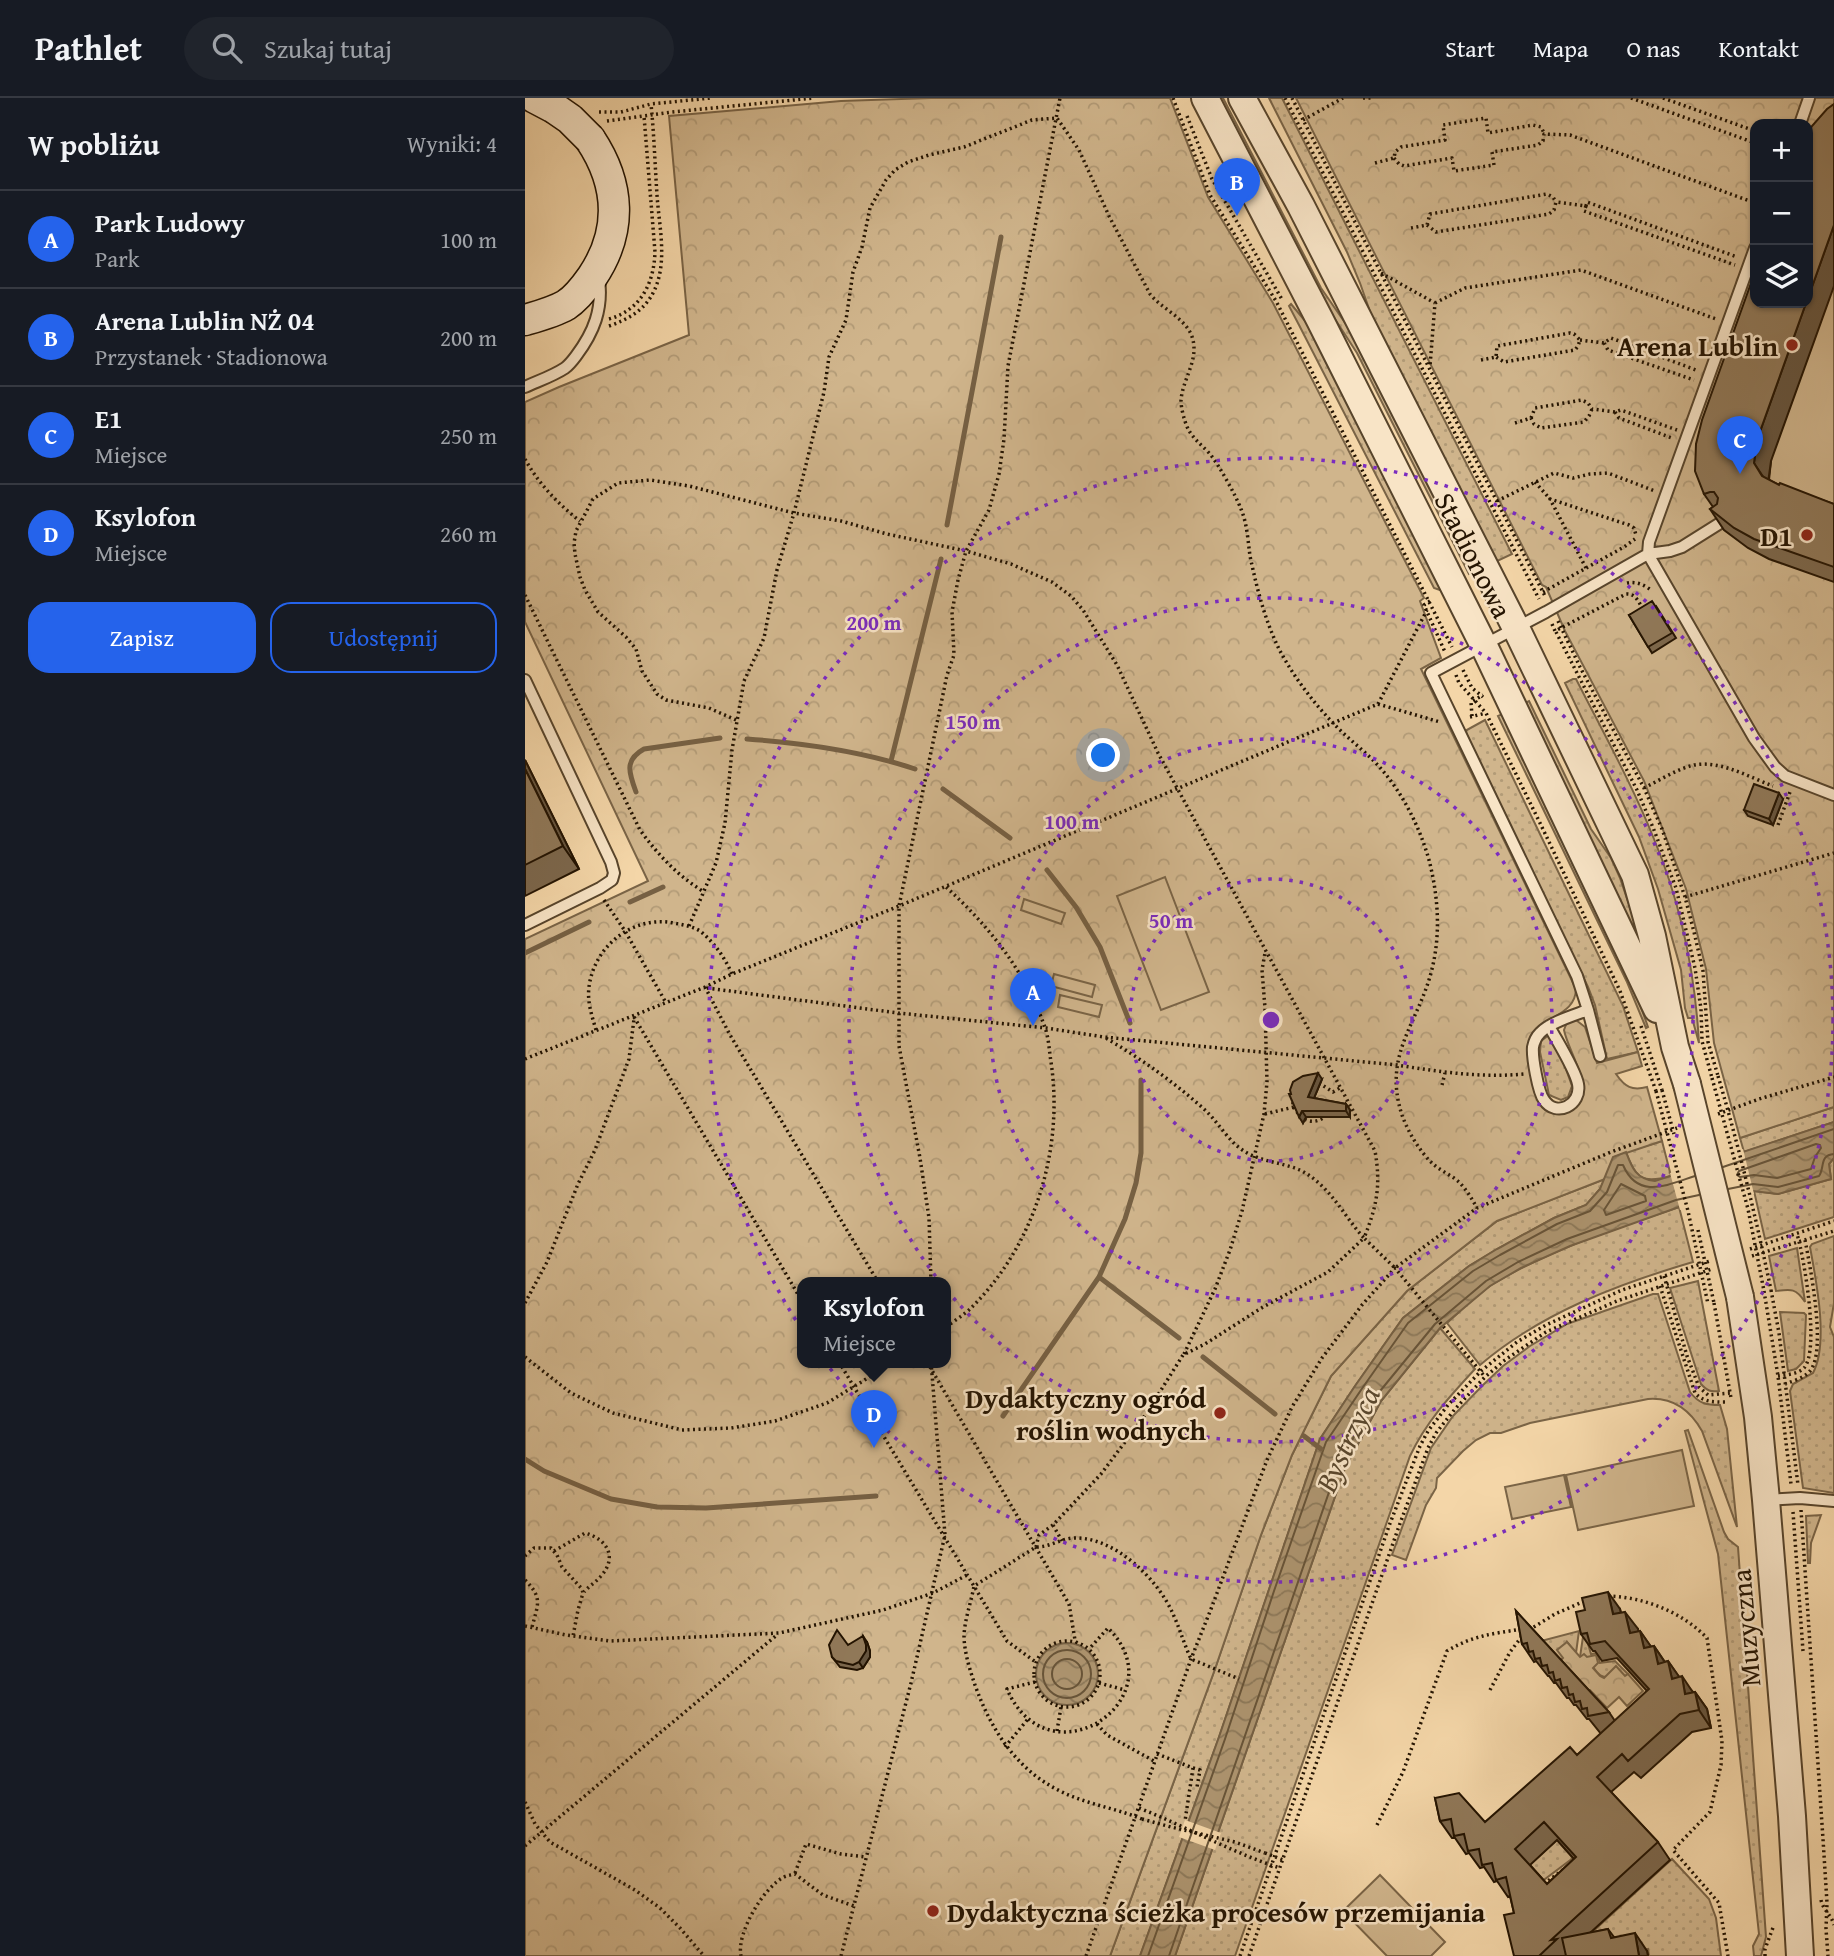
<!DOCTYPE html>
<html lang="pl">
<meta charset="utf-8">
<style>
:root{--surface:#171b24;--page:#20242c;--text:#f1f3f6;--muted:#9ea1a6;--line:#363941;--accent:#2563eb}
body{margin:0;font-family:"Gentium Book Plus",serif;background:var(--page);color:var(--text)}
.controls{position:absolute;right:21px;top:21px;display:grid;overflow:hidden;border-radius:14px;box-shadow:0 2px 5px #0004}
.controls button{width:63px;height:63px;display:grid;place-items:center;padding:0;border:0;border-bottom:2px solid var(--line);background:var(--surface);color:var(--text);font:35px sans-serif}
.you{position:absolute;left:579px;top:658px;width:24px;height:24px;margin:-18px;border:5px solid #fff;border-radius:50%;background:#1a73e8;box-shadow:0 0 0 10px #1a73e833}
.badge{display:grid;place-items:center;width:46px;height:46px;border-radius:50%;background:var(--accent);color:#fff;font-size:23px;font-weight:700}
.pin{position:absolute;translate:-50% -58px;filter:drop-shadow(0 2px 4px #0008)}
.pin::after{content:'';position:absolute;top:37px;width:24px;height:21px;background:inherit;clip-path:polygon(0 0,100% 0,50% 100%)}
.popup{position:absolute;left:272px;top:1179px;width:154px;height:91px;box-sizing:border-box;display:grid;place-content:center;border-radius:14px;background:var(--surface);filter:drop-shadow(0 2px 5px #0005);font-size:23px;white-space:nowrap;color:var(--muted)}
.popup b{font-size:26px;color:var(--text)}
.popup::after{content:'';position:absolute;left:50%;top:100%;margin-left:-14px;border:14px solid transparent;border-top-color:var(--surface)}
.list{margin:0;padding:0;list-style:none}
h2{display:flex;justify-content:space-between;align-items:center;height:91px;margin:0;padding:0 28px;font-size:30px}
h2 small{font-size:23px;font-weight:400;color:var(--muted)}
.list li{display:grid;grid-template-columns:46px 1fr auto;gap:21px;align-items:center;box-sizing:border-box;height:98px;padding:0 28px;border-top:2px solid var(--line)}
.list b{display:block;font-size:26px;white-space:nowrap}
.list p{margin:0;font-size:23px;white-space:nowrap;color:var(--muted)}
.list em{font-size:23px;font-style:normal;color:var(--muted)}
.actions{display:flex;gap:14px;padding:21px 28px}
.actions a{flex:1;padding:16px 0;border:2px solid var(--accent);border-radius:21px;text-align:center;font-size:24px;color:var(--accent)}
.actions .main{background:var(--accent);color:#fff}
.icon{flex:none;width:38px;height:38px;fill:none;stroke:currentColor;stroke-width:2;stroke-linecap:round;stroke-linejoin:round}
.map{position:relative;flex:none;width:1309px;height:1858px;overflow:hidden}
header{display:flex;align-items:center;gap:42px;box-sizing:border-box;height:98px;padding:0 35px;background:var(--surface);border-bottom:2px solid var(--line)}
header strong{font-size:33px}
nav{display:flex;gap:38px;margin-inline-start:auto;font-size:24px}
.search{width:490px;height:63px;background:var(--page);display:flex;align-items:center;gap:18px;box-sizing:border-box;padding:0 24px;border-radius:38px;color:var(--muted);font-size:26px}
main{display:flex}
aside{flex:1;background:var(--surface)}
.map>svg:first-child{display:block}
.grass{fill:url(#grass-dots);stroke:#7a6446;stroke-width:2}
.park{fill:url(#park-crowns);stroke:#7a6446;stroke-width:2;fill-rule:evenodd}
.garden{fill:#d0b58c;stroke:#7a6446;stroke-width:2}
.water{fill:url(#water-waves);stroke:#766043;stroke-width:2}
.pier{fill:#f4d6a8}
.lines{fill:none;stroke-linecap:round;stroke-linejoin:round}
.shore{stroke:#685438;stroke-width:2}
.stream{stroke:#766043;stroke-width:5}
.service-casing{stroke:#57442b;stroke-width:14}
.tertiary-casing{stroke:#57442b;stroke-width:30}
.secondary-casing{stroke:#231301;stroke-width:33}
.path{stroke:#231301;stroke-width:3.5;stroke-dasharray:2 3.5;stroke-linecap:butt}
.service{stroke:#f8e4c6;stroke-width:10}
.tertiary{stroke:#f8e4c6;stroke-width:26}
.secondary{stroke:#f8e4c6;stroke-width:30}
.tertiary-bridge-casing{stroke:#57442b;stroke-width:30;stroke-linecap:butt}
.secondary-bridge-casing{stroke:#231301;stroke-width:33;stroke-linecap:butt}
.path-bridge{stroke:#231301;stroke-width:3.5;stroke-dasharray:2 3.5;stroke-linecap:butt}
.tertiary-bridge{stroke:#f8e4c6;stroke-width:26}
.secondary-bridge{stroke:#f8e4c6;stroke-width:30}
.wall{fill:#7c674c;stroke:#231301;stroke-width:2;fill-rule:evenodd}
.shaded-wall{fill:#65543e;stroke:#231301;stroke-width:2}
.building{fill:#907858;stroke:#231301;stroke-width:2;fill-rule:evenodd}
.ring{fill:none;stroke:#7b2cbf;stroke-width:3.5;stroke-dasharray:3.5 7}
.poi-dot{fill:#8f2418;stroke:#f8e4c6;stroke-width:2.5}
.labels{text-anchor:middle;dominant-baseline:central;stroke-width:5;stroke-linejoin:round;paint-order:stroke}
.poi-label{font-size:28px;font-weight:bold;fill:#231301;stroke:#f8e4c6;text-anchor:end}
.street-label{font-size:28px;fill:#231301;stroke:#f8e4c6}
.water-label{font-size:30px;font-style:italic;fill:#5a472d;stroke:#f8e4c6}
.centre{fill:#7b2cbf;stroke:#f8e4c6;stroke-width:3.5}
.ring-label{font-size:21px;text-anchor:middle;font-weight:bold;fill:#7b2cbf;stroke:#f8e4c6;stroke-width:5;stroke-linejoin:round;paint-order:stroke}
</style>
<header>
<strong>Pathlet</strong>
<div class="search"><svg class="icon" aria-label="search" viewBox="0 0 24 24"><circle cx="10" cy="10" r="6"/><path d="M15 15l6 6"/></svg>Szukaj tutaj</div>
<nav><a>Start</a><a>Mapa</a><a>O nas</a><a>Kontakt</a></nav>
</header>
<main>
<aside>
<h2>W pobliżu<small>Wyniki: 4</small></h2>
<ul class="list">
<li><span class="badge">A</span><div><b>Park Ludowy</b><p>Park</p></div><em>100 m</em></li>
<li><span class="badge">B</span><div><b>Arena Lublin NŻ 04</b><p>Przystanek · Stadionowa</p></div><em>200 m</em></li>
<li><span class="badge">C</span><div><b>E1</b><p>Miejsce</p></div><em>250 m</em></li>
<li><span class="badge">D</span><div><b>Ksylofon</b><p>Miejsce</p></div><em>260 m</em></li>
</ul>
<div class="actions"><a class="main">Zapisz</a><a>Udostępnij</a></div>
</aside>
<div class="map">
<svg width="1309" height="1858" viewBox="0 0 1309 1858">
<defs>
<pattern id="grass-dots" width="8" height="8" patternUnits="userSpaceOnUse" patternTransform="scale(1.75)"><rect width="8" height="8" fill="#d0b58c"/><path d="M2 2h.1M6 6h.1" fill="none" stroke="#b29b77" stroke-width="1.8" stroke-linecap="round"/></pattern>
<pattern id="park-crowns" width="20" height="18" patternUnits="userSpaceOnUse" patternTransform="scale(1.75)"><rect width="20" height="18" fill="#d0b58c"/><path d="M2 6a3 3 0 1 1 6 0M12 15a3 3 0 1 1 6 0" fill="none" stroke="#b29b77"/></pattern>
<pattern id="water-waves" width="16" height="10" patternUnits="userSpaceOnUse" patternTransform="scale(1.75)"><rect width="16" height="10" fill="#ad946f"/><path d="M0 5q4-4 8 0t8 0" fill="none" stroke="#8c7859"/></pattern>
</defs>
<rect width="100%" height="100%" fill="#f4d6a8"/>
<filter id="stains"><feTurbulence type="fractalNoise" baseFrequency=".00286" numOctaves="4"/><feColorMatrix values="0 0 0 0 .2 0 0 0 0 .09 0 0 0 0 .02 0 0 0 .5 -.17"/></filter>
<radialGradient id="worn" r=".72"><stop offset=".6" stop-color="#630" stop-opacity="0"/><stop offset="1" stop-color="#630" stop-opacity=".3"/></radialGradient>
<!-- grass -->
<path class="grass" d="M691 0H698L796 190 825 232 949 474 944 476 832 255 791 192Z
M744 0H757L987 456 968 465 854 239 835 185 822 154Z
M766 206 781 224 917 490 915 492 909 490 774 227 764 208Z
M1048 581H1051C1078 634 1107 686 1129 741 1156 806 1170 875 1174 945L1167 920H1163L1160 910 1156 872 1133 791 1114 739 1040 585Z
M1004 603 1066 731 1086 760 1095 780 1119 851 1115 852 998 606Z
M980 615 1103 872 1123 929 1121 930 1102 884 973 618Z
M960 622 1098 908 1113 954 1082 961 1070 907 1063 889 940 633Z
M1024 937 1032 946 1047 988 1043 999 1036 1002 1024 997 1015 954 1016 943Z
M1309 1009V1024L1219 1054 1215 1040Z
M1137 1043 1146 1078C1117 1086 1111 1081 1101 1054Z
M1309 1060V1119L1240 1141 1229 1093 1253 1096 1306 1081 1304 1066Z
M1080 1081 1075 1091 1061 1107 1029 1120 972 1151 944 1168 878 1220 830 1288 795 1341 694 1639 615 1858H585L690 1571 736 1437 767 1357 806 1278 882 1193 972 1123Z
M1154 1109 1168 1164C1093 1186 1016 1215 955 1267L922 1225C937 1212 951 1197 968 1186 1025 1151 1091 1131 1154 1109Z
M1309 1138V1205L1305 1229 1309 1239V1395L1278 1390 1265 1293 1268 1286 1288 1275C1304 1245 1291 1182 1285 1149L1287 1146Z
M1272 1150 1280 1204C1271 1190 1266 1191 1251 1193L1244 1158Z
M1173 1183 1194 1293C1186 1294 1182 1293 1176 1286L1145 1190Z
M1128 1196H1133L1165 1294C1174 1306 1182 1307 1195 1307L1202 1331 1212 1429 1177 1333C1165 1312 1148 1299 1123 1301L1005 1325 976 1335H965L951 1342 938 1353 912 1380 911 1390 901 1407 881 1462 867 1457 906 1350 928 1318 957 1288 978 1268 1005 1248 1042 1226Z
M1255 1214 1279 1215 1281 1217 1279 1263 1271 1271 1263 1273Z
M915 1230 950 1271C925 1298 901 1324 885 1358L710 1858H650L820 1370 856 1303Z
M1163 1332 1199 1434 1203 1441 1213 1449 1241 1839 1236 1858H1229L1228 1848 1234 1836 1193 1456 1160 1333Z
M1296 1417 1286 1445 1285 1465H1283L1281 1418Z
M1059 1532 1066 1556 1072 1555 1075 1565 1090 1563 1103 1576 1100 1578C1075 1580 1075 1582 1062 1559H1055Z
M1054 1533 1051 1555 1042 1544 1038 1560 1035 1563 1016 1543Z
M1032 1742 1048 1760 1016 1784 1003 1768Z
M1147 1761 1184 1801 1191 1820 1196 1858H1124L1123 1851 1099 1856 1063 1838Z"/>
<!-- park -->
<path class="park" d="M406 0H645L683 99 748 205 899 500 895 503 916 560 896 571 1051 891C1050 921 1012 916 1003 948L1012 997 1038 1015C1080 1004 1044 958 1039 932L1042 924 1051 922 1060 929 1072 965 1113 954 1117 968 1091 976C1100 989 1107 993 1122 989L1137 1043 1089 1059 1080 1081 972 1123 882 1193 806 1278 767 1357 736 1437 690 1571 585 1858H0V841L123 783 0 524V304L34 289 164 237 144 18 316 3ZM277 1184H421V1264H277Z
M771 0H1309V1009L1215 1040 1189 945 1181 871 1161 791 1119 683 1040 533 1021 489 1017 487ZM1230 26H1283V205H1230Z
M1042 1544 1055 1559 1059 1556 1062 1559 1071 1557 1073 1565 1068 1570 1075 1578 1079 1580 1091 1568 1100 1578 1103 1576 1118 1593 1102 1608 1094 1599 1082 1610 1065 1592 1061 1593 1035 1563 1038 1560 1032 1552Z"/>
<!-- garden -->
<path class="garden" d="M1309 40V481L1191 343 1283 205Z
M640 779 684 894 636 912 592 798Z
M499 801 540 815 536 826 496 812Z
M529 876 570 887 567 899 526 888Z
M535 897 577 907 574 919 533 909Z
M1157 1352 1169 1408 1053 1432 1041 1377Z
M1039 1377 1046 1409 987 1421 980 1389Z
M855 1777 920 1844 906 1858H862L818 1813Z"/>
<!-- water -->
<path class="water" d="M1309 1024V1060L1304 1066 1306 1081 1253 1096 1228 1093 1154 1109 1045 1148 996 1170 965 1188 915 1230 856 1303 820 1370 650 1858H615L694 1639 795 1341 830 1288 878 1220 944 1168 972 1151 1029 1120 1061 1107 1075 1091 1088 1059 1101 1054C1107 1070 1111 1081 1130 1083Z
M511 1576a31 31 0 1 1 62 0a31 31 0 1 1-62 0Z"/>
<!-- pier -->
<path class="pier" d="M1218 1051 1229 1096 1155 1112 1145 1075Z
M660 1722 696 1735 690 1752 654 1739Z"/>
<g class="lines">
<!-- shore -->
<path class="shore" d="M1291 1046 1295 1047 1296 1050 1290 1059 1286 1071 1252 1080 1229 1077 1215 1079 1212 1077 1214 1073Z
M1198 1069 1309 1031
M1096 1086 1120 1098 1121 1103 1081 1117 1079 1112Z
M1203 1091 1228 1086 1253 1089 1294 1078C1300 1070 1294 1057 1309 1056
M518 1576a24 24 0 1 1 48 0a24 24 0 1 1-48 0Z
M527 1576a15 15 0 1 1 30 0a15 15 0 1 1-30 0Z
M623 1858 700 1641 749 1493 801 1344 836 1292 883 1225 948 1173 975 1157 1032 1126 1065 1113 1082 1094 1093 1067H1098C1113 1102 1142 1087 1170 1078
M644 1858 813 1368 851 1298 910 1226 961 1183 993 1164 1042 1141 1151 1102 1174 1097"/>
<!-- stream -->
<path class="stream" d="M422 427 476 139
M222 641C278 645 337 653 390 671
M366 663 416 461
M418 691 485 740
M111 694C104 675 99 662 119 651L195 640
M522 772 551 809 575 849 605 925
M105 804 138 789
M0 855 64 824
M574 1179 654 1240
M678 1259 750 1316
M478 1318 574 1179 600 1121 611 1085 616 1055V982
M779 1338 796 1351
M0 1361 19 1373 86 1401 132 1409 181 1410 351 1398"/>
<!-- service casing -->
<g class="service-casing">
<path id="service" d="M1275 26 1284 0
M1230 150 1124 444 1123 456 1229 640 1250 669 1260 678 1309 697
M0 289C13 283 28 278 40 270 44 267 48 262 51 258 69 234 78 211 74 181
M0 582 86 764 89 775 87 782 75 790 0 827
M1024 928C1032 943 1050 971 1053 986 1057 1007 1031 1020 1019 1002 1013 994 1007 959 1008 949 1009 944 1012 938 1015 935 1025 924 1050 917 1063 912
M1075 958 1063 912 1052 878 906 575 1021 514 1123 456 1145 453 1157 449 1200 422
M1242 1402 1275 1400 1309 1403"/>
</g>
<!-- tertiary casing -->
<g class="tertiary-casing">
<path id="tertiary" d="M680 0 795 222 959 548 1132 911
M717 0 776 108 991 530 1110 777 1127 838 1150 949 1162 986
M1215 1199 1233 1319 1241 1402 1267 1718 1275 1858"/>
</g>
<!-- secondary casing -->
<g class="secondary-casing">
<path id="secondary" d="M10 0 29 10
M0 222C14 218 29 214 41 207 52 200 60 189 67 179 98 133 95 86 65 41"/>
</g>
<!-- path -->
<path class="path" d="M648 0 685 97 751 203 927 549
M760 0 1014 501
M767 0 1021 500
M838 0H846
M1106 0 1230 45
M1138 0 1230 33
M74 14H96L126 6 186 0
M662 18 687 81 758 203
M778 22 818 0
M82 23 147 14 289 0
M869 60 874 66 879 68 927 60 929 73 969 67 967 54 1013 47 1018 43 1019 36 1045 37 1230 105
M850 65 869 60 870 54 876 49 920 42 918 27 961 20 963 35 1008 27 1016 29 1019 35
M1061 108 1059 113 1210 167
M902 127 911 134 1024 116 1029 112 1031 104 1061 108 1062 104 1212 159
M886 130 902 127 905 116 1022 96 1028 99 1031 104
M856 175 910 205 905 268
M910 205 940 190 1056 172 1191 221
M84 221C116 212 129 185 130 154L119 18
M84 228C104 221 120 212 129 193 143 164 134 128 132 97 130 67 129 36 126 6
M1055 242 1079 245 1086 240 1171 272
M1079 245 1083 252 1169 282
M956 262 971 259 972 248 1045 235 1049 236 1055 242 1053 248 1050 252 979 264 971 259
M1090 314 1094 320 1147 340
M1006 320 1010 310 1057 302 1063 305 1067 311 1090 314 1096 312 1152 332
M990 325 1006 320 1009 326 1016 330 1059 324 1064 318 1067 311
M0 361C13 385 33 406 55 423
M1010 384 1025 401
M972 403 1029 375 1048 380 1065 376 1083 375 1130 393
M1061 470 1025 401 1104 427 1109 430 1111 437
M1102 485C1111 483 1120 487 1127 493
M1018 494 1099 449 1110 441
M0 497 115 732C134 758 152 777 179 794
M905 503 899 507 920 554
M1033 523 1055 569 1119 690 1137 731 1160 799 1169 834 1178 873 1183 944 1193 978
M1027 526 1030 533 1101 496C1111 495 1114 505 1119 513
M1031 534 1112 692 1129 732 1151 790 1170 870 1176 911 1177 943 1187 980
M938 572 947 590 958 599
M931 577 934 585 961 615 1015 725 1095 893 1131 993
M853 606 915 624
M947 618 946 604 958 597
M945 619 961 615
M211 622 184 610 141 602 132 596 117 573 111 551 101 539 73 514 60 492 55 479 50 456 49 445 51 433 68 401 93 385 125 382 164 388 269 415 316 423 362 436 441 453 486 466 527 484 546 498 558 512 592 567 633 655 850 1053C856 1087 852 1108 839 1140 818 1117 806 1089 777 1073 758 1064 733 1064 716 1051 702 1041 693 1024 680 1012 649 984 615 960 579 939
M1119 690C1135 682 1152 671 1169 667 1195 662 1224 679 1248 688
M1253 727 1265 694
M1160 799 1309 755
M79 802 100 833 140 903
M164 828 191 765 200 725 207 652 219 583 239 540 252 472 269 415 299 294 304 259 321 222 328 174 337 149 345 110 361 82 370 72 383 64 404 57 439 49 507 22 532 20 554 52 584 118 625 196C636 210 658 219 666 236 676 260 658 279 656 302 656 309 658 317 660 323 664 338 675 345 685 356 694 367 711 398 716 411 722 425 723 443 725 458 732 491 740 523 755 553 769 579 788 604 808 625 824 642 843 655 858 673 879 698 895 730 904 762 913 797 916 835 907 871 894 925 857 956 877 1017 883 1034 895 1054 908 1066 916 1073 926 1077 934 1084 941 1091 947 1101 952 1110
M180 889 205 937 353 1184
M182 890 373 915 521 930 579 939 872 967C915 974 956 980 999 976
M109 919 277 1203
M1116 928 1137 992
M71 932C67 918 62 904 64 889 69 848 108 817 149 825 158 827 167 828 175 833 189 844 200 860 207 876
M0 961 180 889 207 876 374 808 853 606 902 512
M794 985 808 994 815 990
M917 987 920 975
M769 1009C777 1025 791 1028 803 1016
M740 1016 769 1009 767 1002
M1193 1016 1234 1001 1309 979
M1225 1151 1309 1123
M1227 1158 1309 1133
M1139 1178 1162 1258 1174 1289 1183 1297 1205 1295
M406 1184 404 1120 395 1060 374 948V808L422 577 429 557 427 514 433 482 441 453 464 412 474 376 479 341 483 268 535 0
M1135 1188 1170 1295C1178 1304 1188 1304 1200 1304
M1246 1192 1254 1235 1273 1387
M1239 1193 1253 1278 1266 1386
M0 1205 22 1164 53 1086 70 1052 104 961 109 921
M1189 1205 1206 1300
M421 1229C429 1223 439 1217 446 1210 510 1147 539 1051 526 964 524 952 524 939 519 927 500 873 463 827 421 789
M659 1256 690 1191 705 1152 717 1113 739 1016 742 984 740 910 737 872 740 855
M0 1259 46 1295 88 1315 157 1332 206 1330 250 1323 302 1305 369 1264
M314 1264 482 1543 512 1565
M402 1264 544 1506 550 1542 552 1545
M1253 1278C1261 1277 1273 1276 1279 1270 1295 1252 1279 1159 1272 1136
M1260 1286C1268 1283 1279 1280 1285 1273 1302 1253 1285 1168 1280 1142
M1276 1412 1298 1741 1302 1805 1301 1831 1303 1858
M1268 1414 1278 1553
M528 1427 537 1443
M511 1449 514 1437 528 1427 576 1376 621 1316 658 1257 680 1246 738 1209 803 1174 839 1140 870 1170 952 1110 1086 1054 1152 1030
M29 1453 60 1435C82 1441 93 1459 76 1478 71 1484 64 1488 59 1494
M0 1458 9 1450H26L32 1457 37 1469 57 1491 58 1495 53 1512 48 1538
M0 1482C18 1500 13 1506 7 1529
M1083 1498C1119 1499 1157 1514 1182 1540L1197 1643 1196 1667 1185 1714 1148 1752 1194 1805 1203 1858
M0 1528 41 1537 85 1543 254 1535 358 1512 408 1495 442 1477
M1004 1532 1030 1516 1062 1502
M509 1576a33 33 0 1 1 66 0a33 33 0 1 1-66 0Z
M510 1584 482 1591C524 1688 654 1600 583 1530L564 1551
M574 1585 600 1592
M965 1592 985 1554 998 1537
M572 1626 582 1637 629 1663
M532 1633 536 1609
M480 1649 503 1621
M632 1656 668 1670 660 1723
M668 1670 675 1672 672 1689
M0 1704 10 1726 25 1744 110 1792 135 1810 155 1830 179 1858
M614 1710C662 1729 706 1754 755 1770
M617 1721C590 1710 561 1706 535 1693 492 1672 466 1632 450 1587 445 1572 440 1557 439 1540 439 1523 446 1505 449 1488L511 1449C525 1449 535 1441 548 1440 589 1438 633 1481 648 1516 655 1531 659 1546 666 1561L714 1581
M852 1727 878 1674 922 1553C949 1537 967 1536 997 1531
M0 1748 253 1536
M740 1755 758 1762
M270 1775 281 1746 316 1756 341 1759
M1019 1786 1039 1771
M1296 1802C1298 1812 1306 1816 1309 1827
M216 1858C211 1835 239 1789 259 1779 263 1777 267 1777 270 1776L298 1797 329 1808
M316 1858 386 1585 420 1437 406 1264
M561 1858 666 1561 686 1511 742 1362 767 1309 797 1260 837 1207 870 1170 960 1279
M715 1858 864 1428 895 1348 903 1333 923 1307 956 1273 992 1244 1021 1227 1097 1192 1185 1163
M724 1858 873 1431 903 1350 911 1335 930 1311 960 1279 980 1262 1021 1234 1092 1203 1187 1171
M1240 1858V1851L1249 1827"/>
<!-- service -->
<use href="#service" class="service"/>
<!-- tertiary -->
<use href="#tertiary" class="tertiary"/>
<!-- secondary -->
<use href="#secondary" class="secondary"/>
<!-- tertiary-bridge casing -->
<g class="tertiary-bridge-casing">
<path id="tertiary-bridge" d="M1162 986 1215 1199"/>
</g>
<!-- secondary-bridge casing -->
<g class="secondary-bridge-casing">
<path id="secondary-bridge" d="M29 10 45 21 65 41"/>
</g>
<!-- path-bridge -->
<path class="path-bridge" d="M1193 978C1214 1049 1231 1120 1246 1192
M1187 980 1223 1111 1239 1193
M1137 992 1149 1036
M1131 993 1163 1113 1183 1206
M1173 1132 1189 1205
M617 1721 646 1729 710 1744 740 1755"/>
<!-- tertiary-bridge -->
<use href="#tertiary-bridge" class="tertiary-bridge"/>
<!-- secondary-bridge -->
<use href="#secondary-bridge" class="secondary-bridge"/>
</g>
<!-- wall -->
<path class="wall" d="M1246 363 1244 382 1254 387 1309 406V484L1244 461 1223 450 1199 432 1185 411 1188 409 1179 396Z
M1131 508 1151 540 1127 555 1104 517Z
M0 662 54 771 0 798Z
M1258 701 1248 727 1223 718 1219 712Z
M797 981 789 1000 821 1006 825 1012V1019H781L778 1025 766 996Z
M1095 1511 1096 1515 1113 1531V1533H1115L1126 1549 1129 1548 1140 1564 1143 1563 1154 1579 1168 1594H1170L1182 1611 1186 1630 1167 1634 1116 1680 1109 1674 1086 1694 1133 1744 1145 1762 1065 1835 1083 1831 1089 1839 1122 1853 1123 1858H989V1815L985 1798 983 1799 972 1783 969 1784 959 1769 955 1770 944 1755 941 1756 930 1740H927L915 1723 910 1700 960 1724 1052 1657 1076 1636 1064 1621H1062L1051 1607H1049L1044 1600H1042L1031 1585H1029L1024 1578H1023L1011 1563 1009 1564 997 1546 991 1513 1084 1614 1090 1623 1122 1593 1092 1560 1077 1563 1070 1553H1068L1056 1536ZM1032 1742 1049 1761 1022 1786 1005 1767Z
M342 1544 345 1553V1559L338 1570 332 1572 315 1569 307 1559 323 1547Z"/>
<!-- shaded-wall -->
<path class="shaded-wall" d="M1309 127V188L1246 363 1243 385 1251 398 1229 365 1232 342 1281 205H1283V200Z
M0 662 54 771 38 748 0 671Z
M1254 695 1258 701 1248 727 1244 721Z
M793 975 797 981 787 1005 783 999Z
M821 1006 825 1012V1019L821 1013Z
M777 1013 781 1019 778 1025 774 1019Z
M1083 1494 1095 1511 1100 1534 1088 1516Z
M1100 1514 1113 1531 1117 1552 1105 1535Z
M1115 1533 1127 1550H1119Z
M338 1538 342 1544 345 1553V1559L338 1570 334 1564Z
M1129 1548 1141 1566H1133Z
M1143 1563 1155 1580 1147 1581Z
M1157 1578 1169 1596H1160Z
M1170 1594 1182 1611 1186 1630 1174 1612Z
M1110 1835 1122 1853 1123 1858H1114Z"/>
<!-- building -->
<path class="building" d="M1309 6V127L1283 200V35L1287 28 1302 11Z
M1230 174V205H1281L1232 342 1229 365 1237 378 1254 387 1255 385 1309 406V469L1229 441 1209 430 1185 411 1192 406 1193 400 1189 394H1185L1179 396 1170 373 1171 346 1177 322Z
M1127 503 1147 535 1123 549 1104 517Z
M0 671 38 748 0 767Z
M1229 686 1254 695 1244 721 1219 712Z
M793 975 783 999 821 1006V1013H777L774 1019 764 996H766L765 992 768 984 778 978Z
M1083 1494 1088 1516 1100 1514 1105 1535 1115 1533 1119 1550 1129 1548 1133 1566 1143 1563 1147 1581 1157 1578 1160 1596 1170 1594 1174 1612 1155 1616 1103 1663 1097 1656 1072 1679 1133 1744 1026 1842 1032 1841 1014 1858H989L979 1817 989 1815 981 1779 971 1782 967 1765 957 1767 954 1751 943 1753 939 1736 929 1738 926 1721 915 1723 910 1700 934 1695 960 1724 1045 1649 1052 1657 1124 1591 1080 1543 1065 1546 1062 1535 1056 1536 1051 1514 1060 1512 1057 1500ZM1019 1724 1051 1759 1022 1786 990 1751Z
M991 1513 1084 1614 1063 1618 1062 1610 1057 1611 1055 1603 1050 1604 1048 1596 1044 1597 1042 1589 1037 1590 1035 1581 1030 1583 1028 1574 1024 1575 1022 1567 1017 1568 1015 1560 1010 1561 1008 1553 1004 1554 1002 1545 997 1546Z
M312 1532 323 1547 338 1538 341 1547V1553L334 1564 328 1567 311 1563 307 1559 304 1547Z
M1083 1831 1086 1840 1110 1835 1114 1858H1041L1037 1840Z"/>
<!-- distance rings -->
<g class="ring">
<circle cx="746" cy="922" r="141"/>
<circle cx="746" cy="922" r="281"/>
<circle cx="746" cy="922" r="422"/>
<circle cx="746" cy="922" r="562"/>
</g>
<!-- markers -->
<g class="poi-dot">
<circle cx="1267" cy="247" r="7"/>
<circle cx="1282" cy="437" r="7"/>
<circle cx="695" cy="1315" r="7"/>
<circle cx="408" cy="1813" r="7"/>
</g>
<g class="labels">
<!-- poi labels -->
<g class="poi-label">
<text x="1253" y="247">Arena Lublin</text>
<text x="1268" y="437">D1</text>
<text x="681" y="1299">Dydaktyczny ogród<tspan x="681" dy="32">roślin wodnych</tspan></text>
<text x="422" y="1813" text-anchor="start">Dydaktyczna ścieżka procesów przemijania</text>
</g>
<!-- street labels -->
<g class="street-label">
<text transform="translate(949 457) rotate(63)">Stadionowa</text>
<text transform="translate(1220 1530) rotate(-95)">Muzyczna</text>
</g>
<!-- water labels -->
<g class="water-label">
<text transform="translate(822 1341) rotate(-65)">Bystrzyca</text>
</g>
</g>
<circle cx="746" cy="922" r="10" class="centre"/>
<g class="ring-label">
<text x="349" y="532">200 m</text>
<text x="448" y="631">150 m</text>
<text x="547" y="731">100 m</text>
<text x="646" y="830">50 m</text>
</g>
<rect width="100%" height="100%" filter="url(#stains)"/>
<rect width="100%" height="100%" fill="url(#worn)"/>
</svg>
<div class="controls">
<button>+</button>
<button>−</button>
<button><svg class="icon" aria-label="layers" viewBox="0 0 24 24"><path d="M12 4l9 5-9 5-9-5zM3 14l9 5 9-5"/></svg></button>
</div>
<div class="you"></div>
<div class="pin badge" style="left:508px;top:928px">A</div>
<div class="pin badge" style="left:712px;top:118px">B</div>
<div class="pin badge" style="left:1215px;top:376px">C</div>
<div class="pin badge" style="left:349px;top:1350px">D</div>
<div class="popup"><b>Ksylofon</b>Miejsce</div>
</div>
</main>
